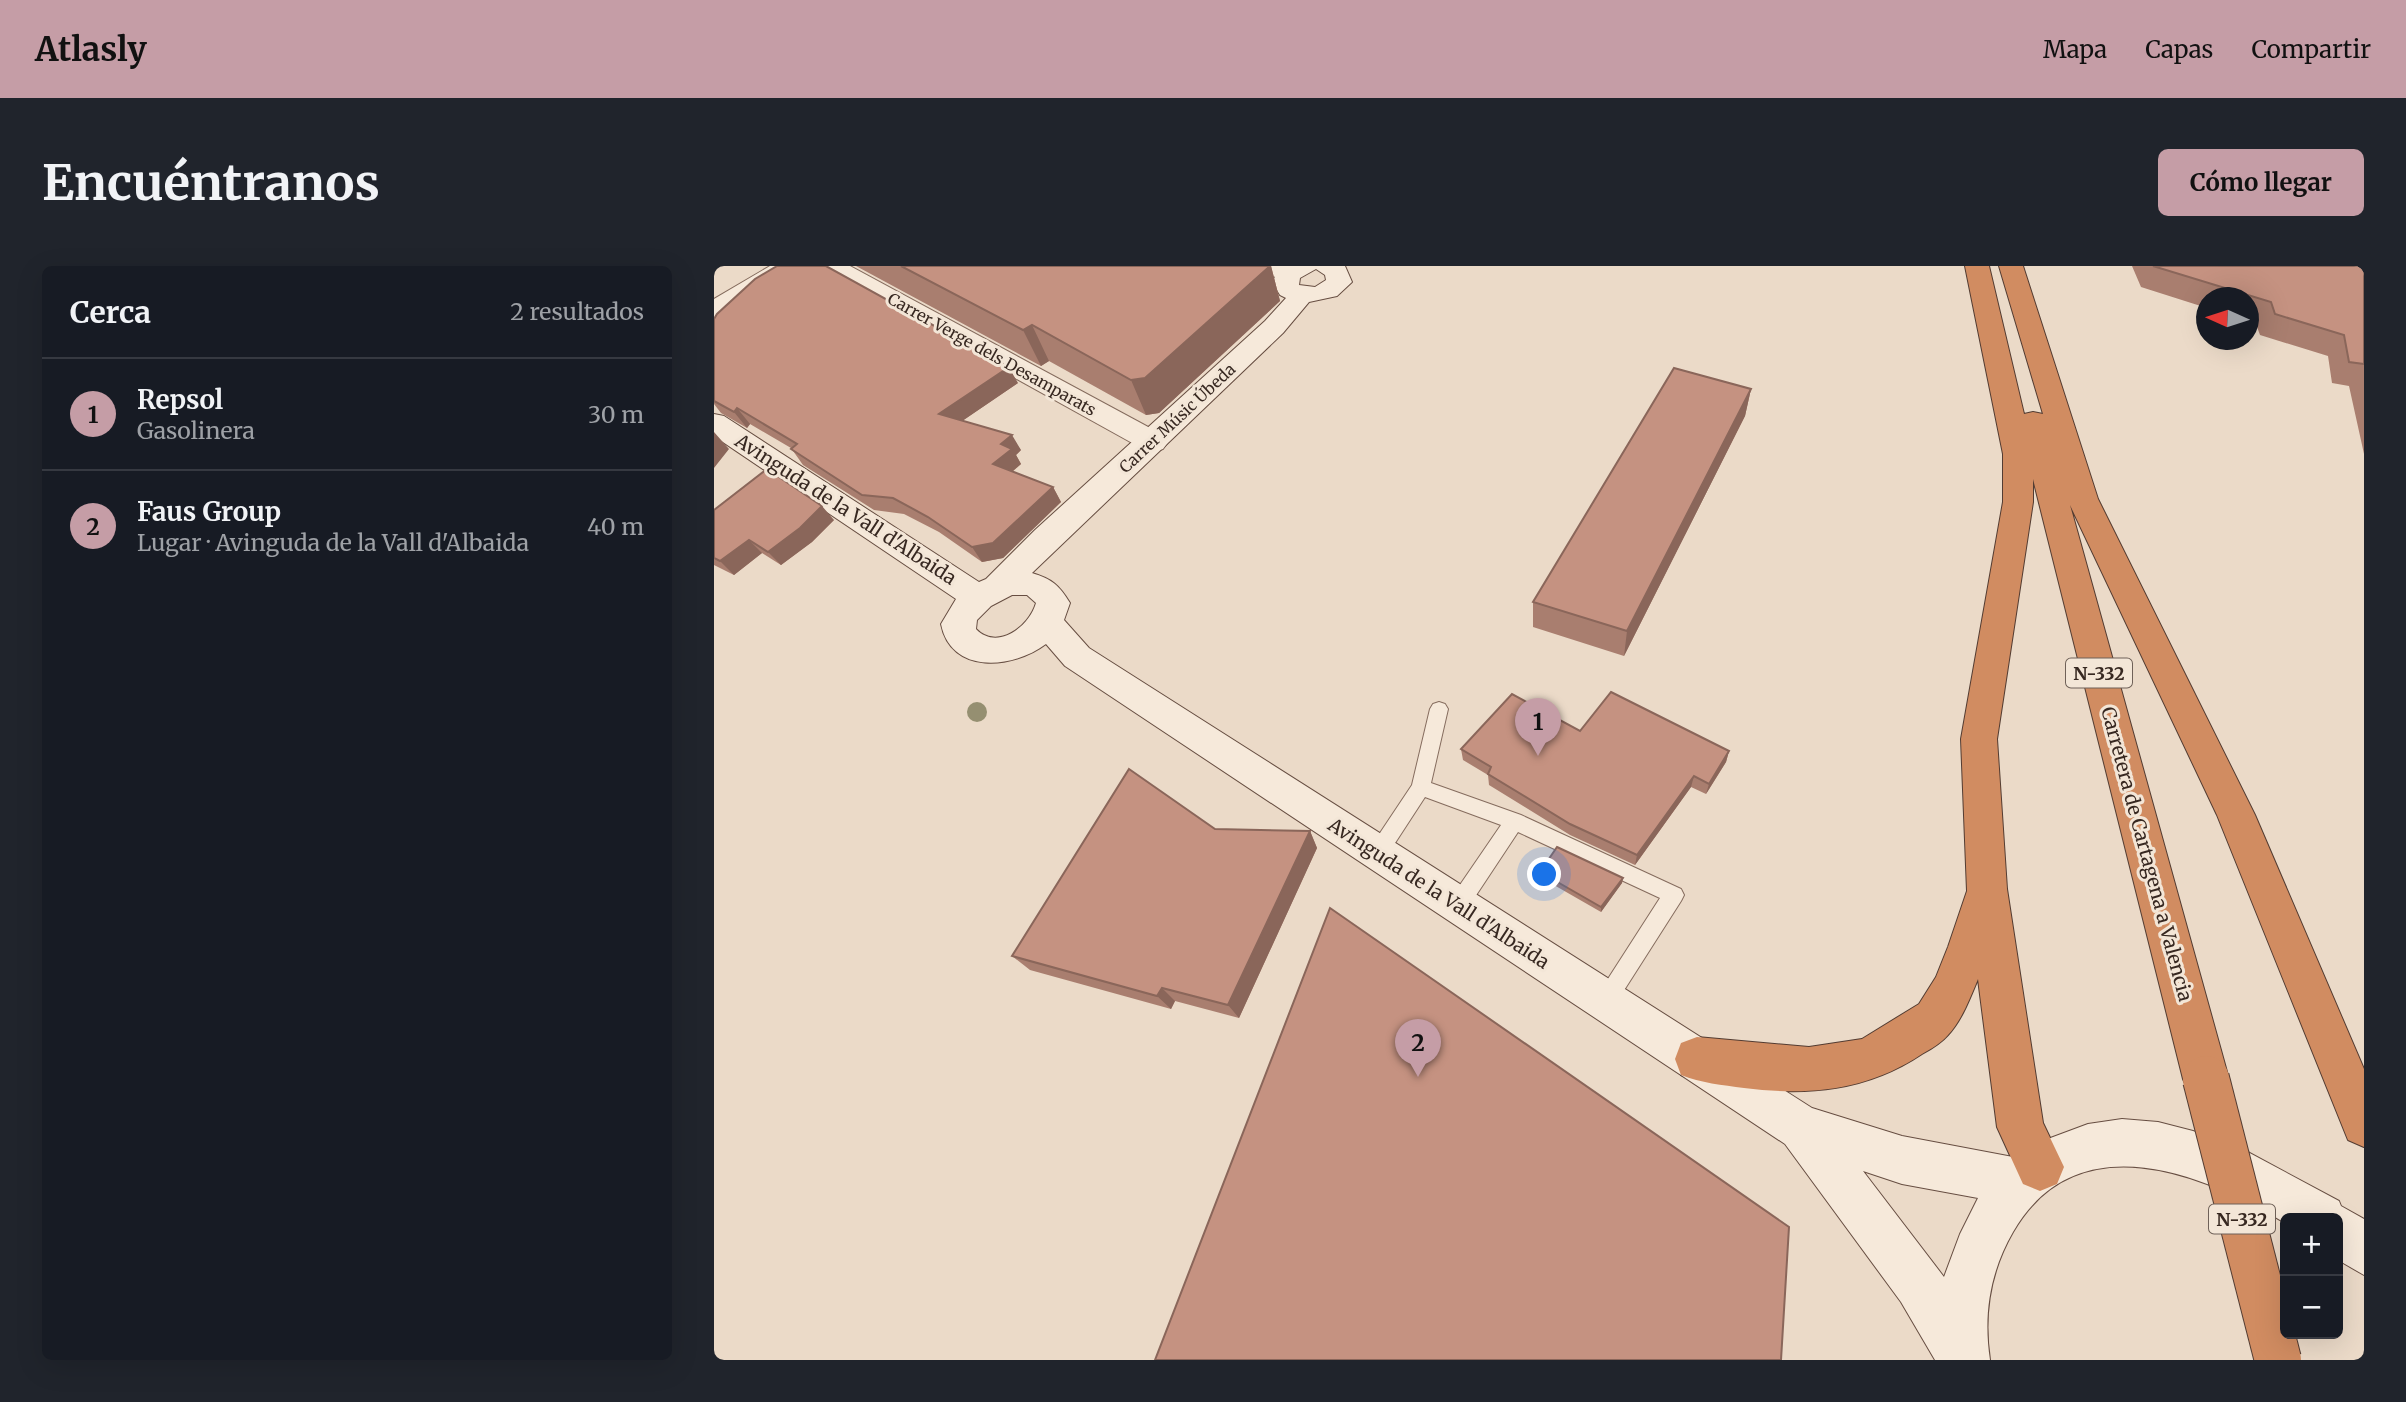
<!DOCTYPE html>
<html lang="es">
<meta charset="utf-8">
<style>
:root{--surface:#171b24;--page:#20242c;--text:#f1f3f6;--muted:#9ea1a6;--line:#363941;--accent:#c59da6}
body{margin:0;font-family:Merriweather,serif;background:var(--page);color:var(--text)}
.controls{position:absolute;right:21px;bottom:21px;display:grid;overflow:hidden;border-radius:10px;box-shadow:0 7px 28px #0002}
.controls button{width:63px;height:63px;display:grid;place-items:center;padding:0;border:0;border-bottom:2px solid var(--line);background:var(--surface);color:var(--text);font:35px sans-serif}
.compass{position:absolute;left:1482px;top:21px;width:63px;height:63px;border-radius:50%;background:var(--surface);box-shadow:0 7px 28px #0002;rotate:273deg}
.you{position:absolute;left:831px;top:609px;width:24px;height:24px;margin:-18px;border:5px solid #fff;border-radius:50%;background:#1a73e8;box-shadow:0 0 0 10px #1a73e833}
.badge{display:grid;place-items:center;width:46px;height:46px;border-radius:50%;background:var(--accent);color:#111;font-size:23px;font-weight:700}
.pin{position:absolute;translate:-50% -58px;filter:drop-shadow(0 2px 4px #0008)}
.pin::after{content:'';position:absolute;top:37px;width:24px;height:21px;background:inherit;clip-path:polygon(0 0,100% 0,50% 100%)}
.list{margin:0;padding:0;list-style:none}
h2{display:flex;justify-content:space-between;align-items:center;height:91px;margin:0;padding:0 28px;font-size:30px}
h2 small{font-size:23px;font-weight:400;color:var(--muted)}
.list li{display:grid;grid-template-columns:46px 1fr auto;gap:21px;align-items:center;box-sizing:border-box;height:112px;padding:0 28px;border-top:2px solid var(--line)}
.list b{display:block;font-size:26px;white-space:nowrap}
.list p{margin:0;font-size:23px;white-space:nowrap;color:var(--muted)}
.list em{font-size:23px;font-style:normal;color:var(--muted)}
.map{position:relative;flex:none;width:1650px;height:1094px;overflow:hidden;border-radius:10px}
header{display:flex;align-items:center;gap:42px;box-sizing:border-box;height:98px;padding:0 35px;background:var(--accent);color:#111}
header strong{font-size:33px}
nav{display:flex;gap:38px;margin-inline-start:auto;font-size:24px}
.intro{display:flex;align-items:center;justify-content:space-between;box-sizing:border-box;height:168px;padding:0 42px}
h1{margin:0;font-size:49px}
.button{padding:18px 32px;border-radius:10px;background:var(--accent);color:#111;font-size:24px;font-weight:700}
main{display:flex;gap:42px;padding:0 42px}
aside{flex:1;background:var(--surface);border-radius:10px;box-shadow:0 7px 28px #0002}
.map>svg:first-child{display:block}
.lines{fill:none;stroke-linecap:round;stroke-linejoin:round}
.lane-casing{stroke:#856c5e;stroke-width:2}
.street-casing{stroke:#856c5e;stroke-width:2}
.secondary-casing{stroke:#674e42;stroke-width:2}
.highway-casing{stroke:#533c32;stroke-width:2}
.lane{fill:#f6e9da;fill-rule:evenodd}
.street{fill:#f6e9da;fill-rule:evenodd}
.secondary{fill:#f6e9da;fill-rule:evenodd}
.highway{fill:#d18c61;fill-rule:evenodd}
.highway-bridge-casing{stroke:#533c32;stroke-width:48;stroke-linecap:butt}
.highway-bridge{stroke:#d18c61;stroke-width:46}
.tree{fill:#958f71}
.wall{fill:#a97e6f}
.shaded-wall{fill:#8a665a}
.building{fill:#c59281;stroke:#8a665a;stroke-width:2}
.labels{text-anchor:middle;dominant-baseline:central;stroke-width:6;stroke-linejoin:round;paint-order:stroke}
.far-street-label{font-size:16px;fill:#372821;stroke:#f3e6d7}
.shield{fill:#f3e6d7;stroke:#6f6158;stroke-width:2}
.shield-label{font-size:18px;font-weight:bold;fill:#372821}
.street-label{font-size:19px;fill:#372821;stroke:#f3e6d7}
</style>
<header>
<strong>Atlasly</strong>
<nav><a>Mapa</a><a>Capas</a><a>Compartir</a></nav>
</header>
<div class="intro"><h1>Encuéntranos</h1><a class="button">Cómo llegar</a></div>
<main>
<aside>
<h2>Cerca<small>2 resultados</small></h2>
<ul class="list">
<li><span class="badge">1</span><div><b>Repsol</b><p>Gasolinera</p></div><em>30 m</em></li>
<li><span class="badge">2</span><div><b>Faus Group</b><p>Lugar · Avinguda de la Vall d'Albaida</p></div><em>40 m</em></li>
</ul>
</aside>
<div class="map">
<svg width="1650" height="1094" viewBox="0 0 1650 1094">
<rect width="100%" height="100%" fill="#ebdac8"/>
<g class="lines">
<!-- lane casing -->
<g class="lane-casing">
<path id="lane" d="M725 436 731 438 734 443 717 517 807 549 967 623 970 629 967 635 900 740 892 743 884 740 881 733 946 632 804 566 751 646 744 648 737 646 734 639 737 632 787 559 711 531 670 594 663 597 656 594 653 588 656 582 698 519 716 443 719 438Z"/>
</g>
<!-- street casing -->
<g class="street-casing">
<path id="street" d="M56 0H86L83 5 9 49 0 52V33Z
M105 0H136L449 169 454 176 449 183 439 186 429 183 108 5Z
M544 0H579L587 7 584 12C571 15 551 11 544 0Z"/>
</g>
<!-- secondary casing -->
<g class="secondary-casing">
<path id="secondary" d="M570 0H631L638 16 623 30 595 36 569 67 318 307C338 313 345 319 356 337L350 354 375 382 1098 842 1188 870 1299 891 1323 877 1374 858 1408 853 1444 856 1479 865 1530 884 1625 935 1627 940 1650 953V1009L1624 994V952H1571V957C1487 906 1362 857 1299 966 1276 1006 1269 1048 1276 1094H1221L1187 1036 1071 878 351 400 332 378C299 403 237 409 227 358L242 333 0 170V148L10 150 265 316 272 313 321 264 551 55 572 32 566 29 558 16 566 2ZM602 3 611 9 612 14 601 21 585 19 586 12ZM298 329H313L322 337C315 361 283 385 262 363L263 354 277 340ZM1149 905 1188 918 1264 932 1246 968 1230 1011Z"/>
</g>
<!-- highway casing -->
<g class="highway-casing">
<path id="highway" d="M1251 0H1275L1310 148 1319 146 1329 148 1285 0H1309L1384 233 1541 549 1650 803V881L1634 874 1503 549 1356 239 1515 813 1508 829 1492 836 1476 829 1469 813 1319 213V236L1283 473 1293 623 1329 857 1350 901 1343 918 1326 925 1309 918 1283 861 1264 713C1256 732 1248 754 1234 769 1227 777 1217 783 1208 788 1153 825 1094 830 1030 822 1008 819 987 817 967 809L961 793 967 777 983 771 1095 781 1148 773 1205 738 1222 711 1234 681 1253 625 1247 473 1289 236V188Z"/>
</g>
<!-- lane -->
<use href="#lane" class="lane"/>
<!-- street -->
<use href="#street" class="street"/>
<!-- secondary -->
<use href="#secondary" class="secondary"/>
<!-- highway -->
<use href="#highway" class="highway"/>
<!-- highway-bridge casing -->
<g class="highway-bridge-casing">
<path id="highway-bridge" d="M1492 813 1564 1094"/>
</g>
<!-- highway-bridge -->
<use href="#highway-bridge" class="highway-bridge"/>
</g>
<!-- trees -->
<circle class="tree" cx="263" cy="446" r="10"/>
<!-- wall -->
<path class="wall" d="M142 0H557L566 35 445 147 432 149 335 95 327 100Z
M1418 0H1650V188L1635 120 1618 117 1614 90 1546 69 1542 58 1535 55V32H1493V42L1427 21Z
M0 53 304 117 248 155 307 184 302 189 307 198 298 206 339 221 347 236 289 292 268 296 225 266 190 248 160 244 89 199 77 182 36 158 33 162 7 147 0 138Z
M1037 123 1031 150 910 390 819 361V336Z
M0 244 120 254 98 276 67 299 48 287 20 309 0 299Z
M866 465 1015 485 1012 496 992 528 977 521 921 599 856 569 775 519 774 509 749 494 747 483Z
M501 563 596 565 603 582 525 752 461 735 457 743 316 704 298 690Z
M826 606 909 612 908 617 887 646 826 611Z"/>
<!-- shaded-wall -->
<path class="shaded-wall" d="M556 0H557L566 35 445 147 432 149 417 114Z
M318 59 335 95 327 100 309 64Z
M295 101 304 117 235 164 225 148Z
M1037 123 1031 150 910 390 913 365Z
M23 142 36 158 33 162 20 146Z
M0 166 15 183 0 202Z
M298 169 307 184 302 189 307 198 288 214 279 198 287 178Z
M339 221 347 236 289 292 268 296 258 281Z
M108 240 120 254 98 276 67 299 54 286Z
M35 274 48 287 20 309 6 295Z
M1015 485 1012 496 992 528 995 518Z
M980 510 977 521 921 599 923 589Z
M596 565 603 582 525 752 514 739Z
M909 612 908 617 887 646V641Z
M448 722 461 735 457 743 443 730Z"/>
<!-- building -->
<path class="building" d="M63 0H112L295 101 225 148 298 169 287 178 298 183 279 198 339 221 279 277 258 281 214 251 179 232 148 229 77 183 83 178 23 142 20 146 0 135V53L3 48 41 13Z
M187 0H556L431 112 417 114 318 59 309 64Z
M1439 0H1650V98L1635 96 1630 69 1561 48 1557 36Z
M960 102 1037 123 913 365 819 336Z
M53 203 108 240 86 262 54 286 35 274 6 295 0 292V244Z
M897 426 1015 485 995 518 980 510 923 589 856 558 774 508 777 501 747 483 798 428 866 465Z
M415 503 501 563 596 565 514 739 448 722 443 730 298 690Z
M843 581 909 612 887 641 826 606Z
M616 642 1075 961 1067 1094H441Z"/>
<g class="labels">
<!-- far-street labels -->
<g class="far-street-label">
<text transform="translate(278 88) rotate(29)">Carrer Verge dels Desamparats</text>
<text transform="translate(463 152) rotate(-43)">Carrer Músic Úbeda</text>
</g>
<!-- shield labels -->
<g class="shield">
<rect x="1352" y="392.5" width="66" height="29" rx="5"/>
<rect x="1495" y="938.5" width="66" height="29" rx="5"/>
</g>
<g class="shield-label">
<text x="1385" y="407">N-332</text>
<text x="1528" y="953">N-332</text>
</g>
<!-- street labels -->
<g class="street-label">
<text transform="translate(132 243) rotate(33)">Avinguda de la Vall d'Albaida</text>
<text transform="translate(1433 588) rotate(75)">Carretera de Cartagena a Valencia</text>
<text transform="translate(725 627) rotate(33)">Avinguda de la Vall d'Albaida</text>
</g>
</g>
</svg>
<div class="controls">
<button>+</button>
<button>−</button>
</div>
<svg class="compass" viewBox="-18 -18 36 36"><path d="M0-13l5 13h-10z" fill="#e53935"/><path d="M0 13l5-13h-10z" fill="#9ea1a6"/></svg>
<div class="you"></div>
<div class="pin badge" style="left:824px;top:490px">1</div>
<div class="pin badge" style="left:704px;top:811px">2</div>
</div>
</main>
